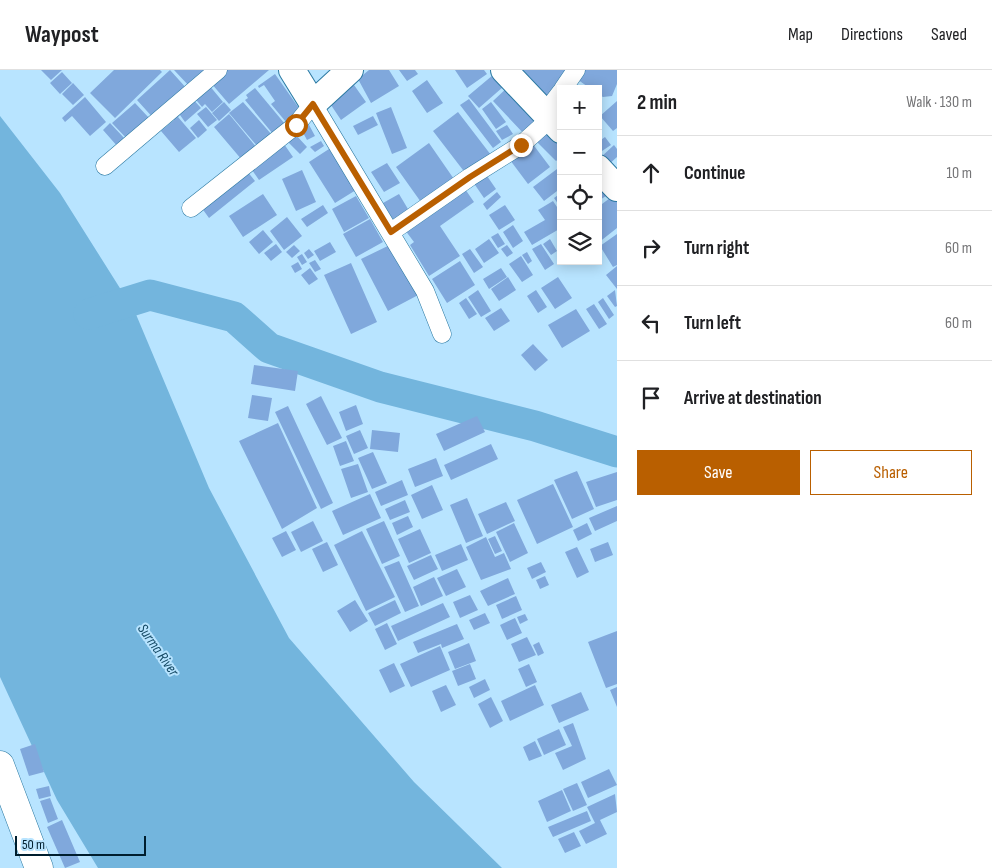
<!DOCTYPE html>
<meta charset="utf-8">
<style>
:root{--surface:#fff;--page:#f6f6f6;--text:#202124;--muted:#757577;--line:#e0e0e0;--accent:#b95f00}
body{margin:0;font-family:"Sofia Sans Condensed",sans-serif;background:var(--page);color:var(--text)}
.controls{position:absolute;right:15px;top:15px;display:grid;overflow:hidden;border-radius:0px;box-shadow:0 2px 12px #0003}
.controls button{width:45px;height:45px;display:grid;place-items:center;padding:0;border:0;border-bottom:1px solid var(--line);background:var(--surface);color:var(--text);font:25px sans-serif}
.scale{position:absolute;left:15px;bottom:12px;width:131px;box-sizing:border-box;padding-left:5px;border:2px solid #001e2e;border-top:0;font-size:14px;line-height:18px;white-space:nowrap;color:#001e2e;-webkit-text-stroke:4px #b8e4ff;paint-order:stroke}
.stop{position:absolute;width:15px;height:15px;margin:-11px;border:4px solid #b95f00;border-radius:50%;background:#fff}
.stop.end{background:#b95f00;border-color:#fff;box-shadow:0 1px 5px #0008}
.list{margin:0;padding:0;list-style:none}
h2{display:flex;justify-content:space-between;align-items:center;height:65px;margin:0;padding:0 20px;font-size:21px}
h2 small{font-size:16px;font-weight:400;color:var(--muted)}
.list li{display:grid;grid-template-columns:32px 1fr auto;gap:15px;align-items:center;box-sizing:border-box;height:75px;padding:0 20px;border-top:1px solid var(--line)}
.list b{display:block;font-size:19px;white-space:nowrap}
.list em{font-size:16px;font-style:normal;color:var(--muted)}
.actions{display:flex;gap:10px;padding:15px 20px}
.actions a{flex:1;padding:11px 0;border:1px solid var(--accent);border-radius:0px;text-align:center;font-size:18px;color:var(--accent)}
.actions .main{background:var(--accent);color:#fff}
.icon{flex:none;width:28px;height:28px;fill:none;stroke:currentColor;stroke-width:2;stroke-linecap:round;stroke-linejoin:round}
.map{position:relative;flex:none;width:617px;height:798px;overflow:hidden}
header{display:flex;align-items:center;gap:30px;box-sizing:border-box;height:70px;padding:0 25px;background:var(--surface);border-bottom:1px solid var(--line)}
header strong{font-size:24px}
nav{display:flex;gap:28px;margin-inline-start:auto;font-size:18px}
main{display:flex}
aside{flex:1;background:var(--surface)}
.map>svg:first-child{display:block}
.water{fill:#73b5dd}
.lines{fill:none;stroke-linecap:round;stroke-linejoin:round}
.river{stroke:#73b5dd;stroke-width:31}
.building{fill:#80a8dc}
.street-casing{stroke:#2b79a2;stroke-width:19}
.secondary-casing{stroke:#2b79a2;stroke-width:28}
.primary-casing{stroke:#2b79a2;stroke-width:29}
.street{stroke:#fff;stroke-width:18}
.secondary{stroke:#fff;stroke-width:26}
.primary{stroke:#fff;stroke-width:28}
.route{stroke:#b95f00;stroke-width:6}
.labels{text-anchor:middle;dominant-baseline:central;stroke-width:4;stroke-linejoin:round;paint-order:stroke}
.water-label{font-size:15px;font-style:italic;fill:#144863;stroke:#b8e4ff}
</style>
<header>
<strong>Waypost</strong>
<nav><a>Map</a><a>Directions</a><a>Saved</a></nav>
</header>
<main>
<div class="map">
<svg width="617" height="798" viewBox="0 0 617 798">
<rect width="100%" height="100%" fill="#b8e4ff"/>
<!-- water -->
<path class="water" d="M0 46 60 123 135 242 209 418 289 568 414 712 502 798H98L57 730 0 607Z"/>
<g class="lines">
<!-- river -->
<path class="river" d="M89 244 150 225 234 247 269 278 380 317 535 356 617 382"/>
</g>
<!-- building -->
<path class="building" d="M41 0H62L51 10Z
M114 0H160L162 2 115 48 90 23Z
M170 0 188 20 155 50 137 30Z
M174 0H209L190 17Z
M226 0H269L229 34 211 13Z
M369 0H389L399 16 371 33 358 9Z
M399 0H415L418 4 407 11Z
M455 0H484L487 4 467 18Z
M514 0H570L547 34Z
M579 0H617V14L612 26 603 27 598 24V19H591L574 7Z
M62 2 72 13 60 24 50 13Z
M275 4 301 41 286 52 271 34 275 31 264 15 259 18 258 16Z
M493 5 503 17 479 38 468 26Z
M427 10 443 33 427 43 412 21Z
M73 13 84 25 73 35 62 24Z
M209 15 223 32 212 42 205 34 202 37 192 25Z
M354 15 366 32 341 50 329 32Z
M510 15 541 49 525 65 493 31Z
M255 18 285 54 273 64 245 30 248 28 246 25Z
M190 26 201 38 185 52 180 45 178 47 196 68 179 82 161 61 174 50 169 44Z
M85 27 106 52 90 66 72 46 65 52 62 48Z
M469 29 501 72 493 78 460 35Z
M617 31V58L613 61 600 46Z
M224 32 231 40 219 51 212 43Z
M243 32 272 65 258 77 229 43Z
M491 32 506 52 496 59 482 39Z
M135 33 150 49 128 70 112 53Z
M206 37 217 50 208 57 197 44Z
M391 37 407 78 392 84 376 43Z
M458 42 491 85 466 104 433 61Z
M229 44 257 78 242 90 214 57Z
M373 46 378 55 358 65 353 56Z
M199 50 207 60 198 68 190 58Z
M110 53 126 70 118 77 103 60Z
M308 53 315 66 307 70 300 57Z
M507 55 513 64 502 70 496 61Z
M547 58 561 72V87L556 91 535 70Z
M296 65 307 77 300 84 286 70Z
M605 67 611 75 599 83 598 72Z
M321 71 324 76 315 82 310 77Z
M429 73 456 112 423 135 396 97Z
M532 73 550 97 528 114 510 90Z
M284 74 293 87 259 110 250 97Z
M614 75 617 79V87L607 96 600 88Z
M329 79 356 120 335 133 309 92Z
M387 93 400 113 384 122 371 102Z
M561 96V118L544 131 533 117Z
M302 100 316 132 296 141 282 109Z
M247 101 255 111 209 148 201 137Z
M485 103 496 119 484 128 473 112Z
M598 104 611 123 598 131Z
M465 119 474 132 440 156 460 186 429 206 410 175 414 172 405 160Z
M497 122 501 127 487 140 483 134Z
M561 123V138L554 128Z
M263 124 277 145 243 167 229 146Z
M399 124 411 144 395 153 383 133Z
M614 125 617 130V158L598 173V137Z
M356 126 369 148 344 162 332 139Z
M553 131 561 143V158L532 175 524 162 545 150 538 140Z
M323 135 328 143 307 157 301 149Z
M505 135 515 150 499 160 489 145Z
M287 147 302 166 284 180 270 161Z
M370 149 383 172 356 187 343 164Z
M513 155 523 171 513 178 503 162Z
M263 160 273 172 259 184 249 172Z
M498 163 505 174 498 178 491 167Z
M617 164V195L613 197 600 176Z
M489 169 499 183 484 193 475 179Z
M550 169 557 181 551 185 543 174Z
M330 172 336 182 320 191 314 181Z
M396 172 422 223 388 241 361 189Z
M276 174 282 182 271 191 264 183Z
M541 174 554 194 545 200 532 179Z
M294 175 300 181 292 188 286 182Z
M507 175 513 183 507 187 501 179Z
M309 179 314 185 308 189 304 183Z
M470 179 483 197 474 203 462 184Z
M527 182 532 191 528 194 522 185Z
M302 184 307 192 302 195 297 187Z
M521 186 533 205 522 212 509 194Z
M315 190 321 199 315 202 309 193Z
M460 191 475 215 447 233 432 209Z
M298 192 302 199 295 203 291 196Z
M351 193 377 252 351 264 324 205Z
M617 196V219L606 205Z
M310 198 318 209 309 215 301 205Z
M501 198 507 207 489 219 483 209Z
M508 207 516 220 499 231 491 219Z
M558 207 572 228 555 239 541 218Z
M478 220 491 241 481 247 468 227Z
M536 220 547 237 538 243 527 226Z
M615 220 617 236 615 237 607 226Z
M466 228 477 244 469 249 459 233Z
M603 228 614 245 609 249 598 232Z
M594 234 607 254 599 259 586 239Z
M501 238 510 251 494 261 485 248Z
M576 239 590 261 562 278 548 255Z
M533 274 548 290 535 301 521 285Z
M254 295 298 301 295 321 251 314Z
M252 325 272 328 268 351 248 348Z
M321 326 342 368 327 375 306 334Z
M356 335 363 354 346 361 339 342Z
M288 336 333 433 321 439 275 342Z
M477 346 485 362 444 381 436 364Z
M278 353 317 438 282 459 239 371Z
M360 360 368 378 354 384 346 366Z
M372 360 400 363 398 382 370 379Z
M346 371 354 391 340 396 333 376Z
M491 374 498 389 451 410 444 395Z
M373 382 387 413 372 419 358 388Z
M436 388 443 406 415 417 408 399Z
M358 394 368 422 351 428 341 399Z
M577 401 594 439 572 449 554 410Z
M617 402V430L596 437 586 412Z
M402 410 408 425 381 436 375 422Z
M553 414 573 457 537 474 517 430Z
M432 415 443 440 422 449 411 425Z
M370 424 381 448 343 465 332 441Z
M467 428 483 466 466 473 450 435Z
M405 430 410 442 390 450 385 439Z
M506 432 515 451 487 464 478 444Z
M617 436V451L595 461 589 448Z
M408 446 413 457 397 465 392 453Z
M313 451 323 471 301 482 291 462Z
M384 451 400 486 382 494 366 459Z
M514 453 528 483 510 492 496 462Z
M587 453 592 464 578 471 573 460Z
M420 459 431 483 409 493 398 469Z
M286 461 296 480 282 487 272 468Z
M362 461 395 527 366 541 334 475Z
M495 466 502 481 495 484 488 469Z
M486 467 495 487 504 483 511 499 481 510 466 477Z
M327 472 338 495 323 502 312 479Z
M608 472 613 485 595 492 590 479Z
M461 474 468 490 442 501 435 485Z
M577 477 589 502 577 508 565 482Z
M431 485 438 499 414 510 407 496Z
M399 491 419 536 405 542 384 497Z
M541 492 546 502 532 509 527 498Z
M457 499 466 517 446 526 437 508Z
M545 506 549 515 540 519 536 510Z
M434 507 443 526 421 536 413 517Z
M508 508 515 524 488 536 480 521Z
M470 525 478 540 460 548 453 532Z
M516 526 522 540 502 549 496 535Z
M355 530 368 551 350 562 337 541Z
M395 530 401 543 375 556 368 543Z
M443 533 450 547 398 571 391 556Z
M485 543 490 553 474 560 469 550Z
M525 544 528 550 520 554 517 547Z
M515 548 522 563 507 570 500 555Z
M387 553 397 574 385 580 375 559Z
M457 554 464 569 442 578 441 574 418 583 413 572Z
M617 561V614L606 618 588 572Z
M527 567 536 585 519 592 511 574Z
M539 572 544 583 538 586 533 575Z
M469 573 476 591 455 599 448 582Z
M440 576 450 600 411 617 400 594Z
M394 593 405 616 390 623 379 600Z
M470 594 476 609 458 616 452 601Z
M529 594 537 612 526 617 518 599Z
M485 609 490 620 474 628 469 617Z
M446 615 456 635 441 642 432 621Z
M535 615 544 635 510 651 501 631Z
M617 617V637L610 620Z
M581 622 589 640 559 653 551 635Z
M491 627 503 651 490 658 478 634Z
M573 653 586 689 563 700 555 683 572 676 563 657Z
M559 659 566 675 544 685 537 669Z
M535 671 542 686 529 691 523 677Z
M35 674 44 702 29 706 20 679Z
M609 699 617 715 588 728 581 712Z
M577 713 587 735 573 741 563 719Z
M49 716 51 726 39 729 36 719Z
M562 720 571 741 547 752 538 731Z
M615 724 617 742 600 750 607 764 586 774 579 761 595 753 587 737Z
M50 728 58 749 48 753 40 731Z
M587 741 591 751 553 767 548 757Z
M62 750 80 792 65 798 47 757Z
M574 762 581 776 565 783 558 769Z"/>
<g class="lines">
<!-- street casing -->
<g class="street-casing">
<path id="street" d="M563 19 576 0
M545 43 561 22
M105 96 218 0
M191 138 296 55 313 34 425 221 442 264
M391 162 470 107 521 75 550 49"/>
</g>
<!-- secondary casing -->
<g class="secondary-casing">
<path id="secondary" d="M292 0 313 34 350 0
M504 0 561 60
M598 98 617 118"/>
</g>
<!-- primary casing -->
<g class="primary-casing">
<path id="primary" d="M0 695 39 798"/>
</g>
<!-- street -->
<use href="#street" class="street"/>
<!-- secondary -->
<use href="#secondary" class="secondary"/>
<!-- primary -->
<use href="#primary" class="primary"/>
</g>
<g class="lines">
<!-- route -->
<path class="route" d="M296 55 313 34 391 162 470 107 521 75"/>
</g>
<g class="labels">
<!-- water labels -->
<g class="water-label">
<text transform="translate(158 580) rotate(55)">Surma River</text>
</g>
</g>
</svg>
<div class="controls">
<button>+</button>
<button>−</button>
<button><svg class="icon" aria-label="locate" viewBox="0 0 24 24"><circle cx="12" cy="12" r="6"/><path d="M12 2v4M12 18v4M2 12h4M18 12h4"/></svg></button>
<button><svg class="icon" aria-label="layers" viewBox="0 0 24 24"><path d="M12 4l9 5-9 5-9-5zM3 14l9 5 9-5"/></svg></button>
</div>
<div class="scale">50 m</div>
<div class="stop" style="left:296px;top:55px"></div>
<div class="stop end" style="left:521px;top:75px"></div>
</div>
<aside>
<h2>2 min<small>Walk · 130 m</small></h2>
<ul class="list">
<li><svg class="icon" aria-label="ahead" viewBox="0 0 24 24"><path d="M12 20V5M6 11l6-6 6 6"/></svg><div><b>Continue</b></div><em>10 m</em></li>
<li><svg class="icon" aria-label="right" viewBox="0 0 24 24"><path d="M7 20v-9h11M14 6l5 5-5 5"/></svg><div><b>Turn right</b></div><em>60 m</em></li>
<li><svg class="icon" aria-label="left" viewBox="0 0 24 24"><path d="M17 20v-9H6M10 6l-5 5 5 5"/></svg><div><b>Turn left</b></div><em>60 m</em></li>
<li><svg class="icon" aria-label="arrive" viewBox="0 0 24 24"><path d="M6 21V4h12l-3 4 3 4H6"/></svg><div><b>Arrive at destination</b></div></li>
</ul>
<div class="actions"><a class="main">Save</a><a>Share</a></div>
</aside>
</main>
